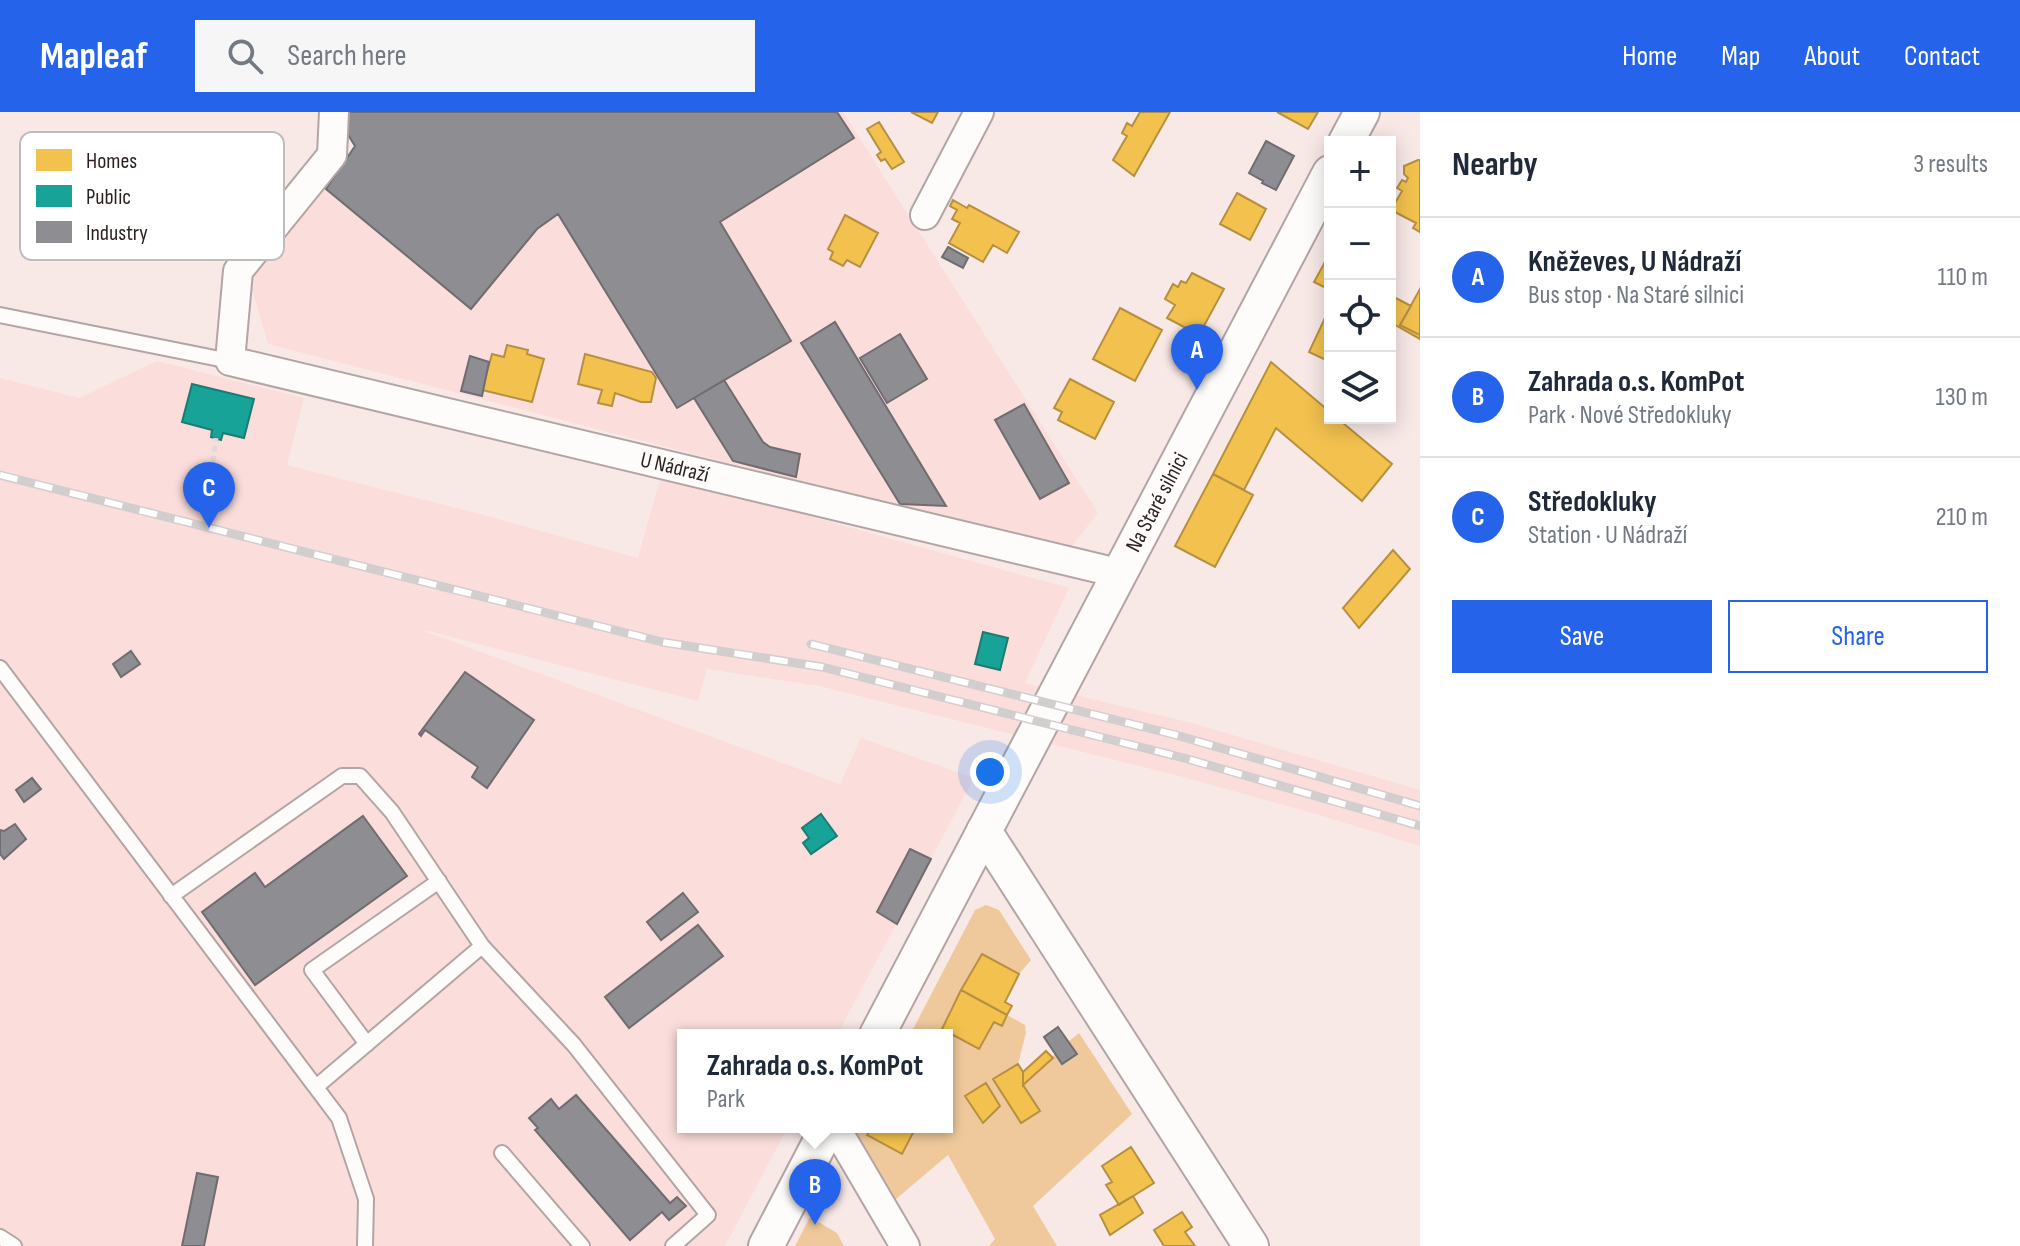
<!DOCTYPE html>
<meta charset="utf-8">
<style>
:root{--surface:#fff;--page:#f6f6f7;--text:#1f2937;--muted:#747a83;--line:#e0e1e3;--accent:#2563eb}
body{margin:0;font-family:"Sofia Sans Condensed",sans-serif;background:var(--page);color:var(--text)}
.controls{position:absolute;right:24px;top:24px;display:grid;overflow:hidden;border-radius:0px;box-shadow:0 4px 20px #0003}
.controls button{width:72px;height:72px;display:grid;place-items:center;padding:0;border:0;border-bottom:2px solid var(--line);background:var(--surface);color:var(--text);font:40px sans-serif}
.you{position:absolute;left:990px;top:660px;width:28px;height:28px;margin:-20px;border:6px solid #fff;border-radius:50%;background:#1a73e8;box-shadow:0 0 0 12px #1a73e833}
.badge{display:grid;place-items:center;width:52px;height:52px;border-radius:50%;background:var(--accent);color:#fff;font-size:26px;font-weight:700}
.pin{position:absolute;translate:-50% -66px;filter:drop-shadow(0 2px 4px #0008)}
.pin::after{content:'';position:absolute;top:42px;width:28px;height:24px;background:inherit;clip-path:polygon(0 0,100% 0,50% 100%)}
.popup{position:absolute;left:677px;top:917px;width:276px;height:104px;box-sizing:border-box;display:grid;place-content:center;border-radius:0px;background:var(--surface);filter:drop-shadow(0 2px 6px #0005);font-size:26px;white-space:nowrap;color:var(--muted)}
.popup b{font-size:30px;color:var(--text)}
.popup::after{content:'';position:absolute;left:50%;top:100%;margin-left:-16px;border:16px solid transparent;border-top-color:var(--surface)}
.list{margin:0;padding:0;list-style:none}
h2{display:flex;justify-content:space-between;align-items:center;height:104px;margin:0;padding:0 32px;font-size:34px}
h2 small{font-size:26px;font-weight:400;color:var(--muted)}
.list li{display:grid;grid-template-columns:52px 1fr auto;gap:24px;align-items:center;box-sizing:border-box;height:120px;padding:0 32px;border-top:2px solid var(--line)}
.list b{display:block;font-size:30px;white-space:nowrap}
.list p{margin:0;font-size:26px;white-space:nowrap;color:var(--muted)}
.list em{font-size:26px;font-style:normal;color:var(--muted)}
.actions{display:flex;gap:16px;padding:24px 32px}
.actions a{flex:1;padding:18px 0;border:2px solid var(--accent);border-radius:0px;text-align:center;font-size:28px;color:var(--accent)}
.actions .main{background:var(--accent);color:#fff}
.icon{flex:none;width:44px;height:44px;fill:none;stroke:currentColor;stroke-width:2;stroke-linecap:round;stroke-linejoin:round}
.map{position:relative;flex:none;width:1420px;height:1134px;overflow:hidden}
header{display:flex;align-items:center;gap:48px;box-sizing:border-box;height:112px;padding:0 40px;background:var(--accent);color:#fff}
header strong{font-size:38px}
nav{display:flex;gap:44px;margin-inline-start:auto;font-size:28px}
.search{width:560px;height:72px;background:var(--page);display:flex;align-items:center;gap:20px;box-sizing:border-box;padding:0 28px;border-radius:0px;color:var(--muted);font-size:30px}
main{display:flex}
aside{flex:1;background:var(--surface)}
.map>svg:first-child{display:block}
.built{fill:#fbdedb}
.green{fill:#efc99b;fill-rule:evenodd}
.homes{fill:#f2c14e;stroke:#b69040;stroke-width:2}
.public{fill:#17a398;stroke:#1d7b73;stroke-width:2}
.industry{fill:#8d8d92;stroke:#706c6f;stroke-width:2}
.lines{fill:none;stroke-linecap:round;stroke-linejoin:round}
.service-casing{stroke:#b2a5a4;stroke-width:18}
.minor-casing{stroke:#b2a5a4;stroke-width:32}
.tertiary-casing{stroke:#b2a5a4;stroke-width:38}
.path{stroke:#dfdbda;stroke-width:5;stroke-dasharray:6 4;stroke-linecap:butt}
.service{stroke:#fefcfb;stroke-width:14}
.minor{stroke:#fefcfb;stroke-width:28}
.tertiary{stroke:#fefcfb;stroke-width:34}
.rail-casing{stroke:#d2cece;stroke-width:9}
.rail{stroke:#fff;stroke-width:6;stroke-dasharray:18;stroke-linecap:butt}
.labels{text-anchor:middle;dominant-baseline:central;stroke-width:8;stroke-linejoin:round;paint-order:stroke}
.street-label{font-size:22px;fill:#2b1f1e;stroke:#fff}
.key{fill:#fff;stroke:#bfbcbc;stroke-width:2}
.key-label{font-size:22px;fill:#2b1f1e}
</style>
<header>
<strong>Mapleaf</strong>
<div class="search"><svg class="icon" aria-label="search" viewBox="0 0 24 24"><circle cx="10" cy="10" r="6"/><path d="M15 15l6 6"/></svg>Search here</div>
<nav><a>Home</a><a>Map</a><a>About</a><a>Contact</a></nav>
</header>
<main>
<div class="map">
<svg width="1420" height="1134" viewBox="0 0 1420 1134">
<rect width="100%" height="100%" fill="#f8e9e7"/>
<!-- built -->
<path class="built" d="M341 0H843L1098 401 1068 439 268 232 247 161 355 34 340 10Z
M157 249 304 286 287 353 480 402 638 446 661 363 1069 476 1025 571 1192 611 1420 678V734L1316 702 1179 664 819 574 707 557 698 589 416 516 840 672 861 626 974 666 837 923H683V1015H788L725 1134H0V266L79 286Z"/>
<!-- green -->
<path class="green" d="M986 793 999 798 1031 848 1019 862 982 843 950 898 943 917 979 937 994 910 1002 913 1007 903 1025 913 1026 921 1018 952 993 967 1021 1011 1039 999 1023 973 1055 942 1062 952 1076 942 1068 930 1079 921 1132 1002 1033 1094 1057 1134H989L995 1127 948 1043 889 1093 852 1032 861 1015H947V923H910L975 798ZM986 971 1000 994 983 1011 966 984Z
M810 1105 837 1121 844 1134H795Z"/>
<!-- homes -->
<path class="homes" d="M911 0H938L932 11Z
M1140 0H1170L1134 64 1113 48 1127 24 1122 21 1127 11 1132 14Z
M1277 0H1318L1308 17Z
M879 10 904 50 892 57 885 47 881 49 877 43 881 40 867 17Z
M1418 48H1420V120L1413 116 1416 111 1391 98 1402 79 1397 76 1402 68 1406 70 1408 66 1404 62V54Z
M1237 81 1266 97 1250 128 1220 112Z
M953 88 967 96 969 93 1019 120 1007 141 993 133 983 150 949 131 960 111 952 107 957 98 950 94Z
M845 103 878 121 860 155 847 148 843 154 830 147 833 140 828 137Z
M1330 141V178L1314 170Z
M1192 161 1224 177 1199 223 1167 206 1175 193 1165 187 1173 172 1178 175 1181 169 1186 171Z
M1420 177V223L1400 213Z
M1390 183 1411 194 1400 213 1420 223V227L1390 210Z
M1120 196 1162 218 1135 269 1093 247Z
M1325 206 1330 209 1328 249 1309 240Z
M507 233 528 238 527 242 544 247 532 290 482 278 492 242 504 245Z
M585 242 652 260 656 266 651 290H641L615 281 612 294 598 291 602 278 578 272Z
M1271 250 1330 300V306H1337L1392 352 1362 389 1276 316 1244 378 1213 362Z
M1070 267 1114 290 1095 327 1058 308 1062 300 1054 296Z
M1213 362 1253 383 1215 455 1175 434Z
M1393 438 1410 457 1359 516 1343 496Z
M982 842 1019 862 1005 890 1012 894 1007 903 961 878Z
M961 878 1007 903 1002 914 994 910 979 937 942 917Z
M1046 939 1053 946 1023 973V960Z
M1018 952 1023 960V973L1040 999 1021 1011 993 967Z
M986 971 1000 994 983 1011 965 984Z
M872 1015H916L902 1042 867 1023Z
M1131 1035 1154 1071 1119 1093 1106 1073 1112 1070 1102 1054Z
M1133 1084 1143 1101 1110 1123 1100 1103Z
M1182 1100 1192 1115 1185 1120 1195 1134H1164L1154 1118Z"/>
<!-- public -->
<path class="public" d="M192 272 254 287 244 326 223 321 221 328 211 325 212 318 182 310Z
M983 520 1008 526 1000 558 975 552Z
M821 702 837 724 811 742 803 731 809 726 802 716Z"/>
<!-- industry -->
<path class="industry" d="M341 0H837L854 26 720 110 791 229 677 296 558 102 537 117 471 197 326 77 355 34 340 10Z
M1266 29 1294 44 1276 78 1262 71 1263 69 1249 61Z
M948 135 968 146 963 156 942 145Z
M835 210 946 394 900 392 801 231Z
M900 222 927 267 887 291 860 246Z
M470 244 489 250 482 284 461 279Z
M724 268 763 330 770 335 800 342 796 365 733 349 694 286Z
M1024 292 1069 371 1040 387 995 308Z
M131 539 140 552 121 565 113 552Z
M465 560 534 608 487 676 472 665 478 655 425 618 421 624 419 622Z
M32 666 41 677 24 690 16 678Z
M363 704 407 764 255 873 202 800 255 761 265 775Z
M15 712 26 727 4 747 0 742V718L4 719Z
M910 737 931 747 897 812 877 800Z
M683 781 698 800 661 828 647 810Z
M698 813 723 844 629 916 605 885Z
M1058 915 1077 942 1062 952 1044 925Z
M576 983 670 1091 677 1085 686 1094 669 1108 662 1100 630 1128 535 1018 538 1016 529 1006 551 987 559 997Z
M197 1061 218 1065 204 1134H182Z"/>
<g class="lines">
<!-- service casing -->
<g class="service-casing">
<path id="service" d="M0 203 230 249
M0 556 339 1006 366 1087 365 1134
M171 784 342 664H360L392 700 482 834
M367 932 312 858 439 769
M316 975 482 834 574 933 708 1103 673 1134
M502 1041 582 1134
M0 1125 14 1134"/>
</g>
<!-- minor casing -->
<g class="minor-casing">
<g id="minor">
<path id="s1" d="M334 0 332 43 238 159 230 249 1118 461"/>
<path d="M925 103 979 0"/>
<path d="M832 1015 841 1025 905 1134"/>
</g>
</g>
<!-- tertiary casing -->
<g class="tertiary-casing">
<g id="tertiary">
<path d="M1346 30 1362 0"/>
<path d="M984 719 1251 1134"/>
<path id="s2" d="M877 923 1330 61"/>
<path d="M766 1134 828 1015"/>
</g>
</g>
<!-- path -->
<path class="path" d="M205 409 216 326"/>
<!-- service -->
<use href="#service" class="service"/>
<!-- minor -->
<use href="#minor" class="minor"/>
<!-- tertiary -->
<use href="#tertiary" class="tertiary"/>
<!-- rail casing -->
<g class="rail-casing">
<path id="rail" d="M0 363 662 530 822 555 1184 646 1420 714
M811 532 1176 623 1420 694"/>
</g>
<!-- rail -->
<use href="#rail" class="rail"/>
</g>
<g class="labels">
<!-- street labels -->
<g class="street-label">
<text stroke="none"><textPath href="#s1" startOffset="740">U Nádraží</textPath></text>
<text stroke="none"><textPath href="#s2" startOffset="602">Na Staré silnici</textPath></text>
</g>
</g>
<!-- legend -->
<rect x="20" y="20" width="264" height="128" rx="12" class="key"/>
<rect x="36" y="37" width="36" height="22" fill="#f2c14e"/>
<rect x="36" y="73" width="36" height="22" fill="#17a398"/>
<rect x="36" y="109" width="36" height="22" fill="#8d8d92"/>
<g class="key-label">
<text x="86" y="56">Homes</text>
<text x="86" y="92">Public</text>
<text x="86" y="128">Industry</text>
</g>
</svg>
<div class="controls">
<button>+</button>
<button>−</button>
<button><svg class="icon" aria-label="locate" viewBox="0 0 24 24"><circle cx="12" cy="12" r="6"/><path d="M12 2v4M12 18v4M2 12h4M18 12h4"/></svg></button>
<button><svg class="icon" aria-label="layers" viewBox="0 0 24 24"><path d="M12 4l9 5-9 5-9-5zM3 14l9 5 9-5"/></svg></button>
</div>
<div class="you"></div>
<div class="pin badge" style="left:1197px;top:278px">A</div>
<div class="pin badge" style="left:815px;top:1113px">B</div>
<div class="popup"><b>Zahrada o.s. KomPot</b>Park</div>
<div class="pin badge" style="left:209px;top:416px">C</div>
</div>
<aside>
<h2>Nearby<small>3 results</small></h2>
<ul class="list">
<li><span class="badge">A</span><div><b>Kněževes, U Nádraží</b><p>Bus stop · Na Staré silnici</p></div><em>110 m</em></li>
<li><span class="badge">B</span><div><b>Zahrada o.s. KomPot</b><p>Park · Nové Středokluky</p></div><em>130 m</em></li>
<li><span class="badge">C</span><div><b>Středokluky</b><p>Station · U Nádraží</p></div><em>210 m</em></li>
</ul>
<div class="actions"><a class="main">Save</a><a>Share</a></div>
</aside>
</main>
